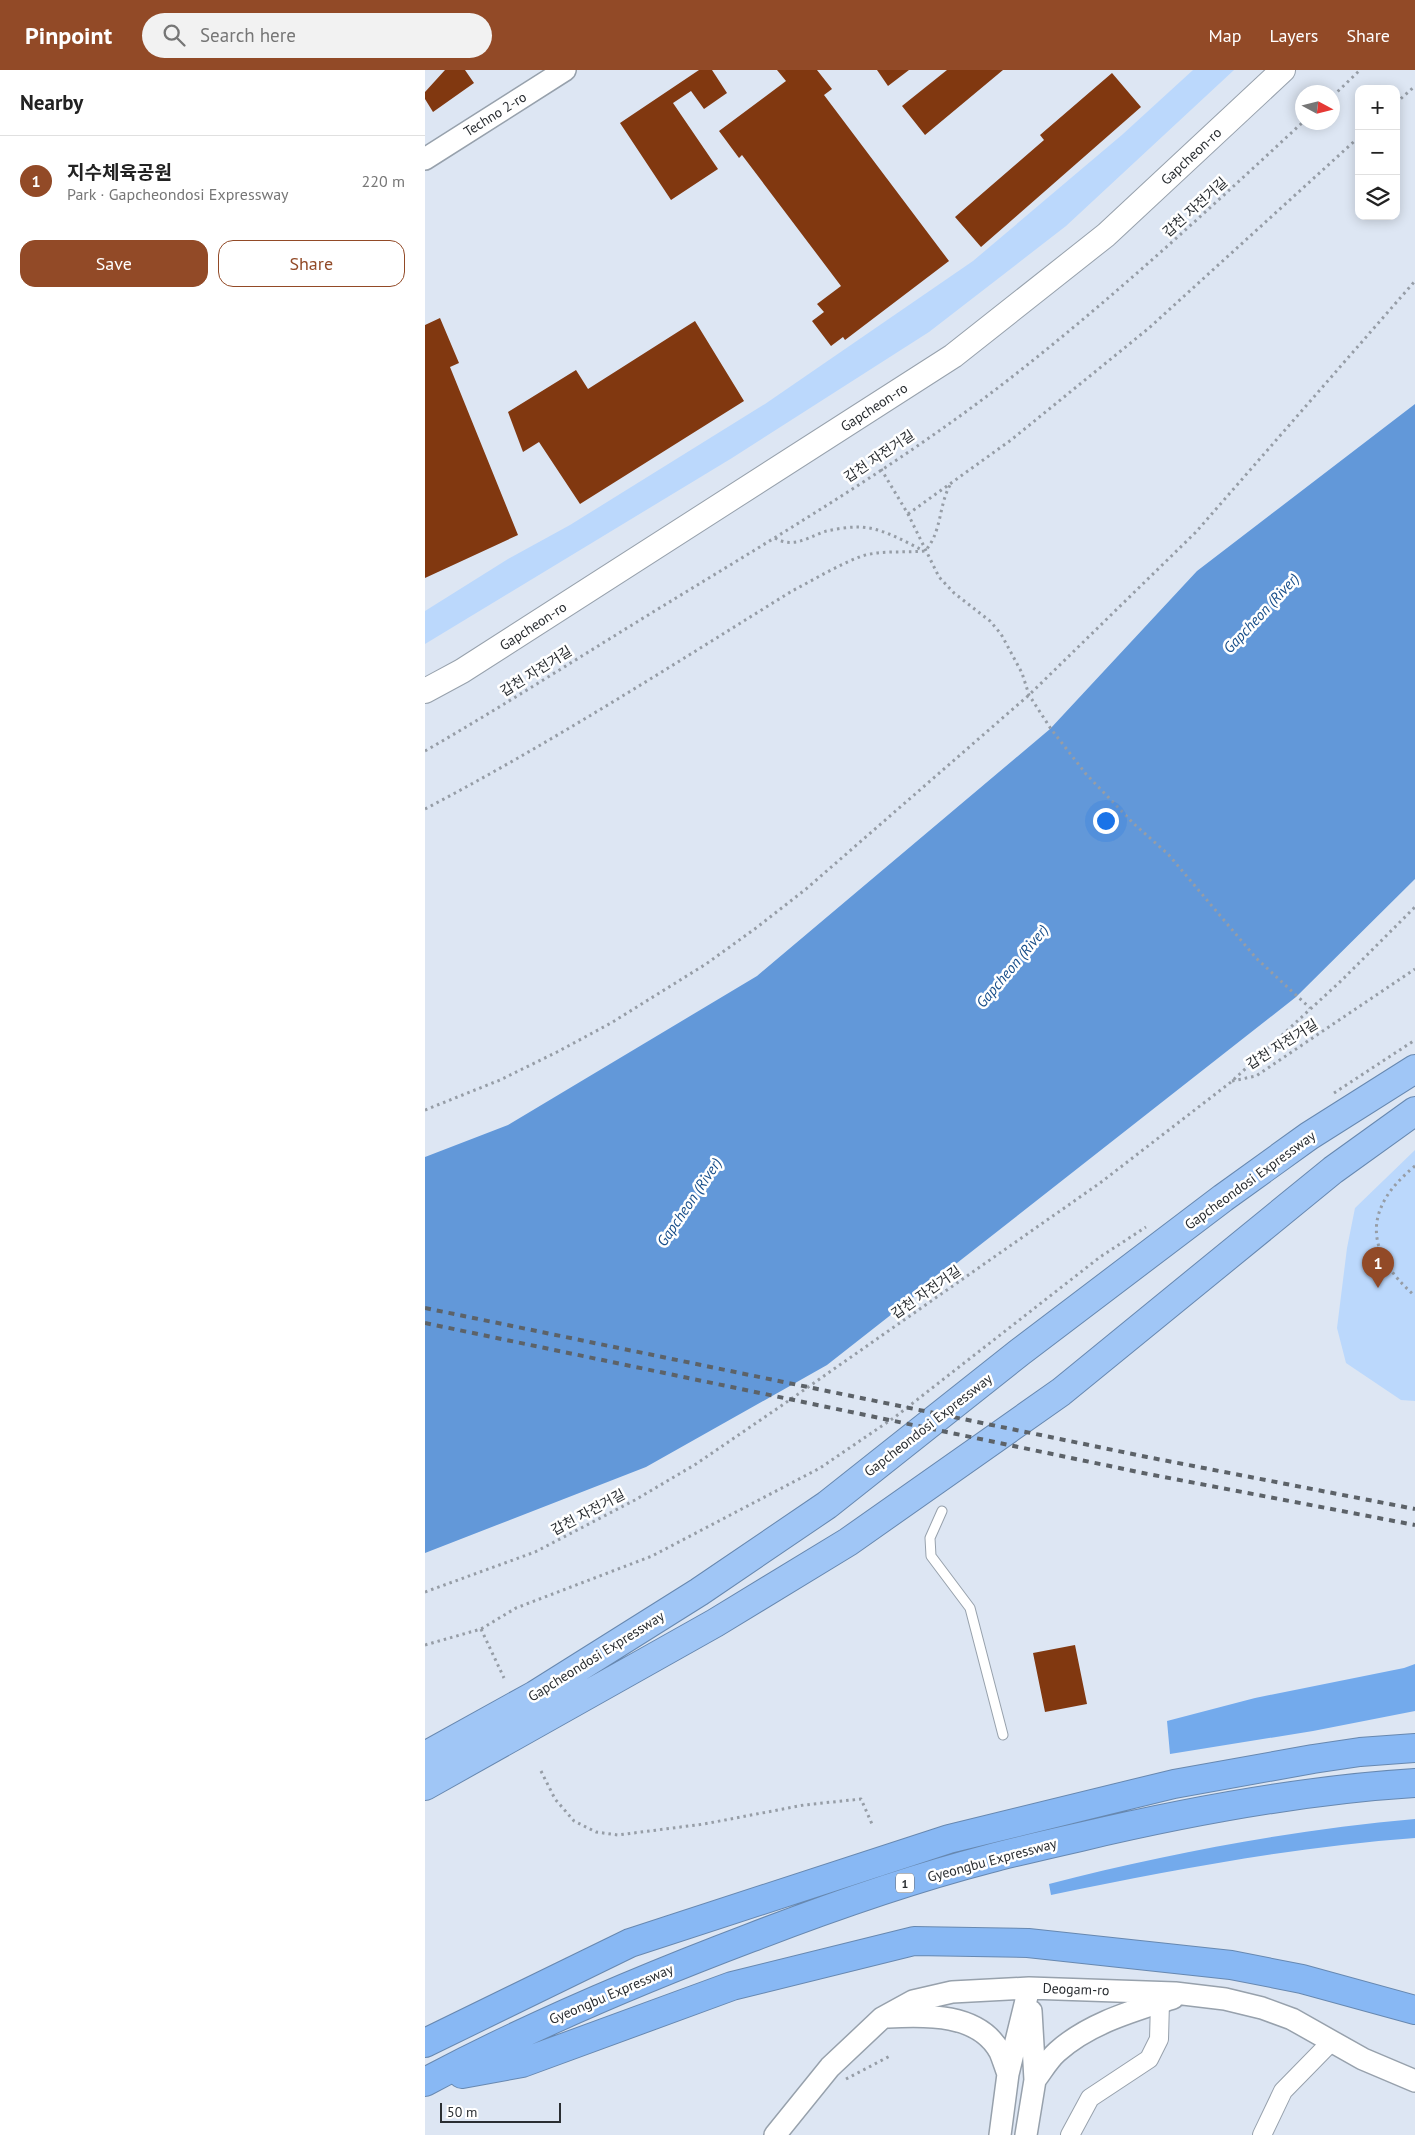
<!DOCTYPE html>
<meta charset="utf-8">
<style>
:root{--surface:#fff;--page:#f2f2f2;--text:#222;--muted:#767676;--line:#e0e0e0;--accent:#924a27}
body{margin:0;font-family:"PT Sans","Noto Sans KR",sans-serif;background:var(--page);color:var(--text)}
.controls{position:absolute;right:15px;top:15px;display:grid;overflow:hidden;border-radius:10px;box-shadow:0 2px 12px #0003}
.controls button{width:45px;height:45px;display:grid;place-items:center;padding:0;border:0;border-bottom:1px solid var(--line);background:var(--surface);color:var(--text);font:25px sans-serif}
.compass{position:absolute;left:870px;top:15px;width:45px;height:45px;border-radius:50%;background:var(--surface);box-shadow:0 2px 12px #0003;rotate:97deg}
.scale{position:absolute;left:15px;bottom:12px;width:121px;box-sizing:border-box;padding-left:5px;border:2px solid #2a2e32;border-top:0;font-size:14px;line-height:18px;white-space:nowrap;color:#2a2e32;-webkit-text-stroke:4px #fff;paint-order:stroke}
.you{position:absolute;left:680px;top:750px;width:18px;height:18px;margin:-12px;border:4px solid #fff;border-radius:50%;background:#1a73e8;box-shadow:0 0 0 8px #1a73e833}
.badge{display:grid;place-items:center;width:32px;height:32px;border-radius:50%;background:var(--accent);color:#fff;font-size:16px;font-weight:700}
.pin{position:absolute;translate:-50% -41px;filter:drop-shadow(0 1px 2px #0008)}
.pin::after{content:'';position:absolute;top:26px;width:18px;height:15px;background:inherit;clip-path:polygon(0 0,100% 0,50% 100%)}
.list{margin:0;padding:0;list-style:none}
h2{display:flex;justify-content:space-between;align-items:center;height:65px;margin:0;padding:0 20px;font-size:21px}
h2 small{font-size:16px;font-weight:400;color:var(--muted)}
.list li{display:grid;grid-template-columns:32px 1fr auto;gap:15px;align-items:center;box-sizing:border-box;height:90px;padding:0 20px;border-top:1px solid var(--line)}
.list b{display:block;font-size:19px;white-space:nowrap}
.list p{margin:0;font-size:16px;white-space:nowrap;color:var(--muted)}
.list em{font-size:16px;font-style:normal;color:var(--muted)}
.actions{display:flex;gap:10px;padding:15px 20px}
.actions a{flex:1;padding:11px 0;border:1px solid var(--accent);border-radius:15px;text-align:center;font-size:18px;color:var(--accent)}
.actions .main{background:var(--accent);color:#fff}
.icon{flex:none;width:28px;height:28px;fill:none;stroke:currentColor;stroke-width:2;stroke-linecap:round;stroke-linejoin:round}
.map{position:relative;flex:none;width:990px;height:2065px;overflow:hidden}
header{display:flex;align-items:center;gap:30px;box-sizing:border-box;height:70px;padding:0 25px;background:var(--accent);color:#fff}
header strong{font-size:24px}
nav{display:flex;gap:28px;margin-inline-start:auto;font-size:18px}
.search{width:350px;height:45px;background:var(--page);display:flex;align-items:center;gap:12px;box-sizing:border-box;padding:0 18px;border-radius:28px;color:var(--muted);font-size:19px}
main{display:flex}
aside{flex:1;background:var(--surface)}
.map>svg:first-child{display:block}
.green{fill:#bbd8fc}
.forest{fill:#73aaec}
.water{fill:#6298d9}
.building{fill:#813810}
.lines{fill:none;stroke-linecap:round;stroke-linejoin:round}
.service-casing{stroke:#97a1ac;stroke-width:11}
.minor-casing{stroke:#97a1ac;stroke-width:20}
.tertiary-casing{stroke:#97a1ac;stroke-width:24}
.secondary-casing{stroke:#97a1ac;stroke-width:26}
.trunk-casing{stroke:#6788b0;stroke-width:30}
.motorway-casing{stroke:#6788b0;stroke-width:30}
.path{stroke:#969da6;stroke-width:3;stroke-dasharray:2.5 4;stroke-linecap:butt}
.service{stroke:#fff;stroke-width:9}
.minor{stroke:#fff;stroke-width:18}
.tertiary{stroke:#fff;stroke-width:21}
.secondary{stroke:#fff;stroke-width:24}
.trunk{stroke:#a0c6f6;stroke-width:28}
.motorway{stroke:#88b8f4;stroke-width:28}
.rail{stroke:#5c6268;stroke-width:4;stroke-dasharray:6 6;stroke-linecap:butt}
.labels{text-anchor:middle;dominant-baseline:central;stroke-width:5;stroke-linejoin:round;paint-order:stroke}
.shield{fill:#fff;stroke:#6a6d70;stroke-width:1}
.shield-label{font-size:12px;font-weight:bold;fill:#2a2e32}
.street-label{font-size:14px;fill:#2a2e32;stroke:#fff}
.water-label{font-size:15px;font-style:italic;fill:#164d89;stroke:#fff}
</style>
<header>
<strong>Pinpoint</strong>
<div class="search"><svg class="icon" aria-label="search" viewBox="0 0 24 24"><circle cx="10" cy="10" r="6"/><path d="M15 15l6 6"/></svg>Search here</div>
<nav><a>Map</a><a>Layers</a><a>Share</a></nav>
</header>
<main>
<aside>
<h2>Nearby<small></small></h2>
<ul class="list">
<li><span class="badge">1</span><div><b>지수체육공원</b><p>Park · Gapcheondosi Expressway</p></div><em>220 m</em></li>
</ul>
<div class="actions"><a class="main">Save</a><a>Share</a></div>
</aside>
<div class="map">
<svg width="990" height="2065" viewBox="0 0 990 2065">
<rect width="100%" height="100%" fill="#dde6f3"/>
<!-- green -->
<path class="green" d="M768 0H809L641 156 504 262 307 388 0 574V541L83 489 145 455 340 334 548 191 698 64Z
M990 1080V1331L976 1330 921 1293 912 1258 922 1178 930 1138Z"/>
<!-- forest -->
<path class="forest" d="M990 1594V1641L888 1661 745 1684 742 1651 830 1628 979 1598Z
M990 1749V1768C867 1777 747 1800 626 1825L624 1814C744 1783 867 1760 990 1749Z"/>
<!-- water -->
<path class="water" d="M990 334V809L871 927 402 1295 221 1397 0 1483V1087L83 1055 332 906 625 659 772 501Z"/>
<!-- building -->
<path class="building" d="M20 0H40L49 13 8 42 0 29V22Z
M274 0H287L302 23 279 39 266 21 248 33 293 99 246 130 195 53Z
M352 0H392L407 19 399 25 524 191 420 270 418 267 406 276 387 251 399 242 392 234 416 216 317 85 314 88 294 61 361 11Z
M452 0H484L463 16Z
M522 0H578L500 65 477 36Z
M687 3 716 37 556 177 530 147 619 70 615 65Z
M15 248 34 293 25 297 93 465 0 508V255Z
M270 251 319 331 155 434 114 372 98 382 83 342 151 300 163 319Z
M650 1575 662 1634 620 1642 608 1583Z"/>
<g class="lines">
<!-- service casing -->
<g class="service-casing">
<path id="service" d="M517 1441 505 1468 506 1486 545 1538 578 1665"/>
</g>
<!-- minor casing -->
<g class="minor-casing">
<path id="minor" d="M645 2065 665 2028 724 1989 734 1969 735 1932
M837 2065 858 2021 906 1972"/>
</g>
<!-- tertiary casing -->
<g class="tertiary-casing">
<path id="tertiary" d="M0 89 140 0
M463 1947C501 1945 554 1943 575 1982 578 1989 580 1996 583 2004
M610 2010C617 2001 623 1990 632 1982 664 1953 708 1941 748 1928
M350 2065 405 1997 457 1948 488 1931 527 1922 604 1918 750 1923 800 1929 837 1938 867 1949 938 1989 990 2011
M575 2065 583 2004 604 1918
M601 2065 610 2010 606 1941"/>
</g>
<!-- secondary casing -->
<g class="secondary-casing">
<path id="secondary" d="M0 621 37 601 528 286 681 165 858 0"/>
</g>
<!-- trunk casing -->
<g class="trunk-casing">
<path id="trunk" d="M0 1686 110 1625 274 1522 402 1435 595 1282 798 1128 884 1066 990 999
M0 1716 290 1553 423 1472 636 1322 908 1100 990 1041"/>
</g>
<!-- motorway casing -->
<g class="motorway-casing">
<path id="motorway" d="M0 1973 205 1873 524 1769 749 1714 888 1689 935 1682 990 1678
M37 2004 97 1993 307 1916 489 1871 603 1873 806 1895 877 1909 990 1940
M0 2012C105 1956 214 1910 325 1868 403 1838 482 1810 563 1789 593 1781 624 1774 655 1767 765 1741 877 1720 990 1713"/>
</g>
<!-- path -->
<path class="path" d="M908 26 935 0
M971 33 990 16
M456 399 483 444 514 507 529 523 565 551 576 564 597 603 604 625 626 659 661 704 708 753 743 784 831 888 885 938
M483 444 586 370 724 258 934 67
M350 468C367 478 381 469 398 462 409 459 422 457 433 457 456 457 479 471 499 481
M0 681C85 632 167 579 251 528 364 459 479 391 583 310 686 230 782 141 878 52
M0 739C126 673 246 596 367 521 390 509 413 495 437 486 457 480 479 483 500 481 518 461 513 433 527 412
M807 1011 831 1006 990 899
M909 1023 990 970
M0 1040 75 1010 132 982 186 953 281 894 331 858 381 819 604 625 771 462 990 211
M990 1096C937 1139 940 1182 990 1226
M0 1522 110 1482 210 1430 271 1394 356 1336 675 1113 806 1012 917 910 990 837
M56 1559 79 1608
M0 1575 56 1559 91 1538 227 1486 395 1398 470 1347 675 1187 721 1157
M116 1701 130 1729 149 1751 171 1762 193 1765 279 1754 379 1735 436 1729 447 1754
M421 2009 465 1986"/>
<!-- service -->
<use href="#service" class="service"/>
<!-- minor -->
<use href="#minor" class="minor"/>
<!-- tertiary -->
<use href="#tertiary" class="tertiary"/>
<!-- secondary -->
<use href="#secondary" class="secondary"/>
<!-- trunk -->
<use href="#trunk" class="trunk"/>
<!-- motorway -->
<use href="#motorway" class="motorway"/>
<!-- rail -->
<path class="rail" d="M0 1238 722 1387 990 1439
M0 1253 718 1403 990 1455"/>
</g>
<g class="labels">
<!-- shield labels -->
<rect class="shield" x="471" y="1803.5" width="18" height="19" rx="4"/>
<g class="shield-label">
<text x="480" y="1813">1</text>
</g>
<!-- street labels -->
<g class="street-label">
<text transform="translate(70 44) rotate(-32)">Techno 2-ro</text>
<text transform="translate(766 86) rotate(-43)">Gapcheon-ro</text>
<text transform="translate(770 137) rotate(-42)">갑천 자전거길</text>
<text transform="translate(449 337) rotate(-33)">Gapcheon-ro</text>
<text transform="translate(454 386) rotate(-34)">갑천 자전거길</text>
<text transform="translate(108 556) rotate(-33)">Gapcheon-ro</text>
<text transform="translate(111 601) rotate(-32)">갑천 자전거길</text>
<text transform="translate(857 974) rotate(-32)">갑천 자전거길</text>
<text transform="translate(825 1110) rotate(-36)">Gapcheondosi Expressway</text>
<text transform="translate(501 1222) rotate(-35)">갑천 자전거길</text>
<text transform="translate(503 1355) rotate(-38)">Gapcheondosi Expressway</text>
<text transform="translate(163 1442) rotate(-28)">갑천 자전거길</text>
<text transform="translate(171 1586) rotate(-32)">Gapcheondosi Expressway</text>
<text transform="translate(567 1790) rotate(-15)">Gyeongbu Expressway</text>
<text transform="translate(651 1919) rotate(2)">Deogam-ro</text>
<text transform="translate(186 1924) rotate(-23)">Gyeongbu Expressway</text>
</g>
<!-- water labels -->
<g class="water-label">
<text transform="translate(836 543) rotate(-47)">Gapcheon (River)</text>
<text transform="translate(587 896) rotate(-50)">Gapcheon (River)</text>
<text transform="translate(264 1132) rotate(-56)">Gapcheon (River)</text>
</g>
</g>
</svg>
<div class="controls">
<button>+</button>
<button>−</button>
<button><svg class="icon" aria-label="layers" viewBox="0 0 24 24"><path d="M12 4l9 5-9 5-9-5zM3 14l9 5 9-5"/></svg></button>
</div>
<svg class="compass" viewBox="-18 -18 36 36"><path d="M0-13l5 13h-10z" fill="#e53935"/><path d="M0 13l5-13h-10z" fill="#767676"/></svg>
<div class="scale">50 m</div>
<div class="you"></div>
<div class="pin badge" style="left:953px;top:1218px">1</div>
</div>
</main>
